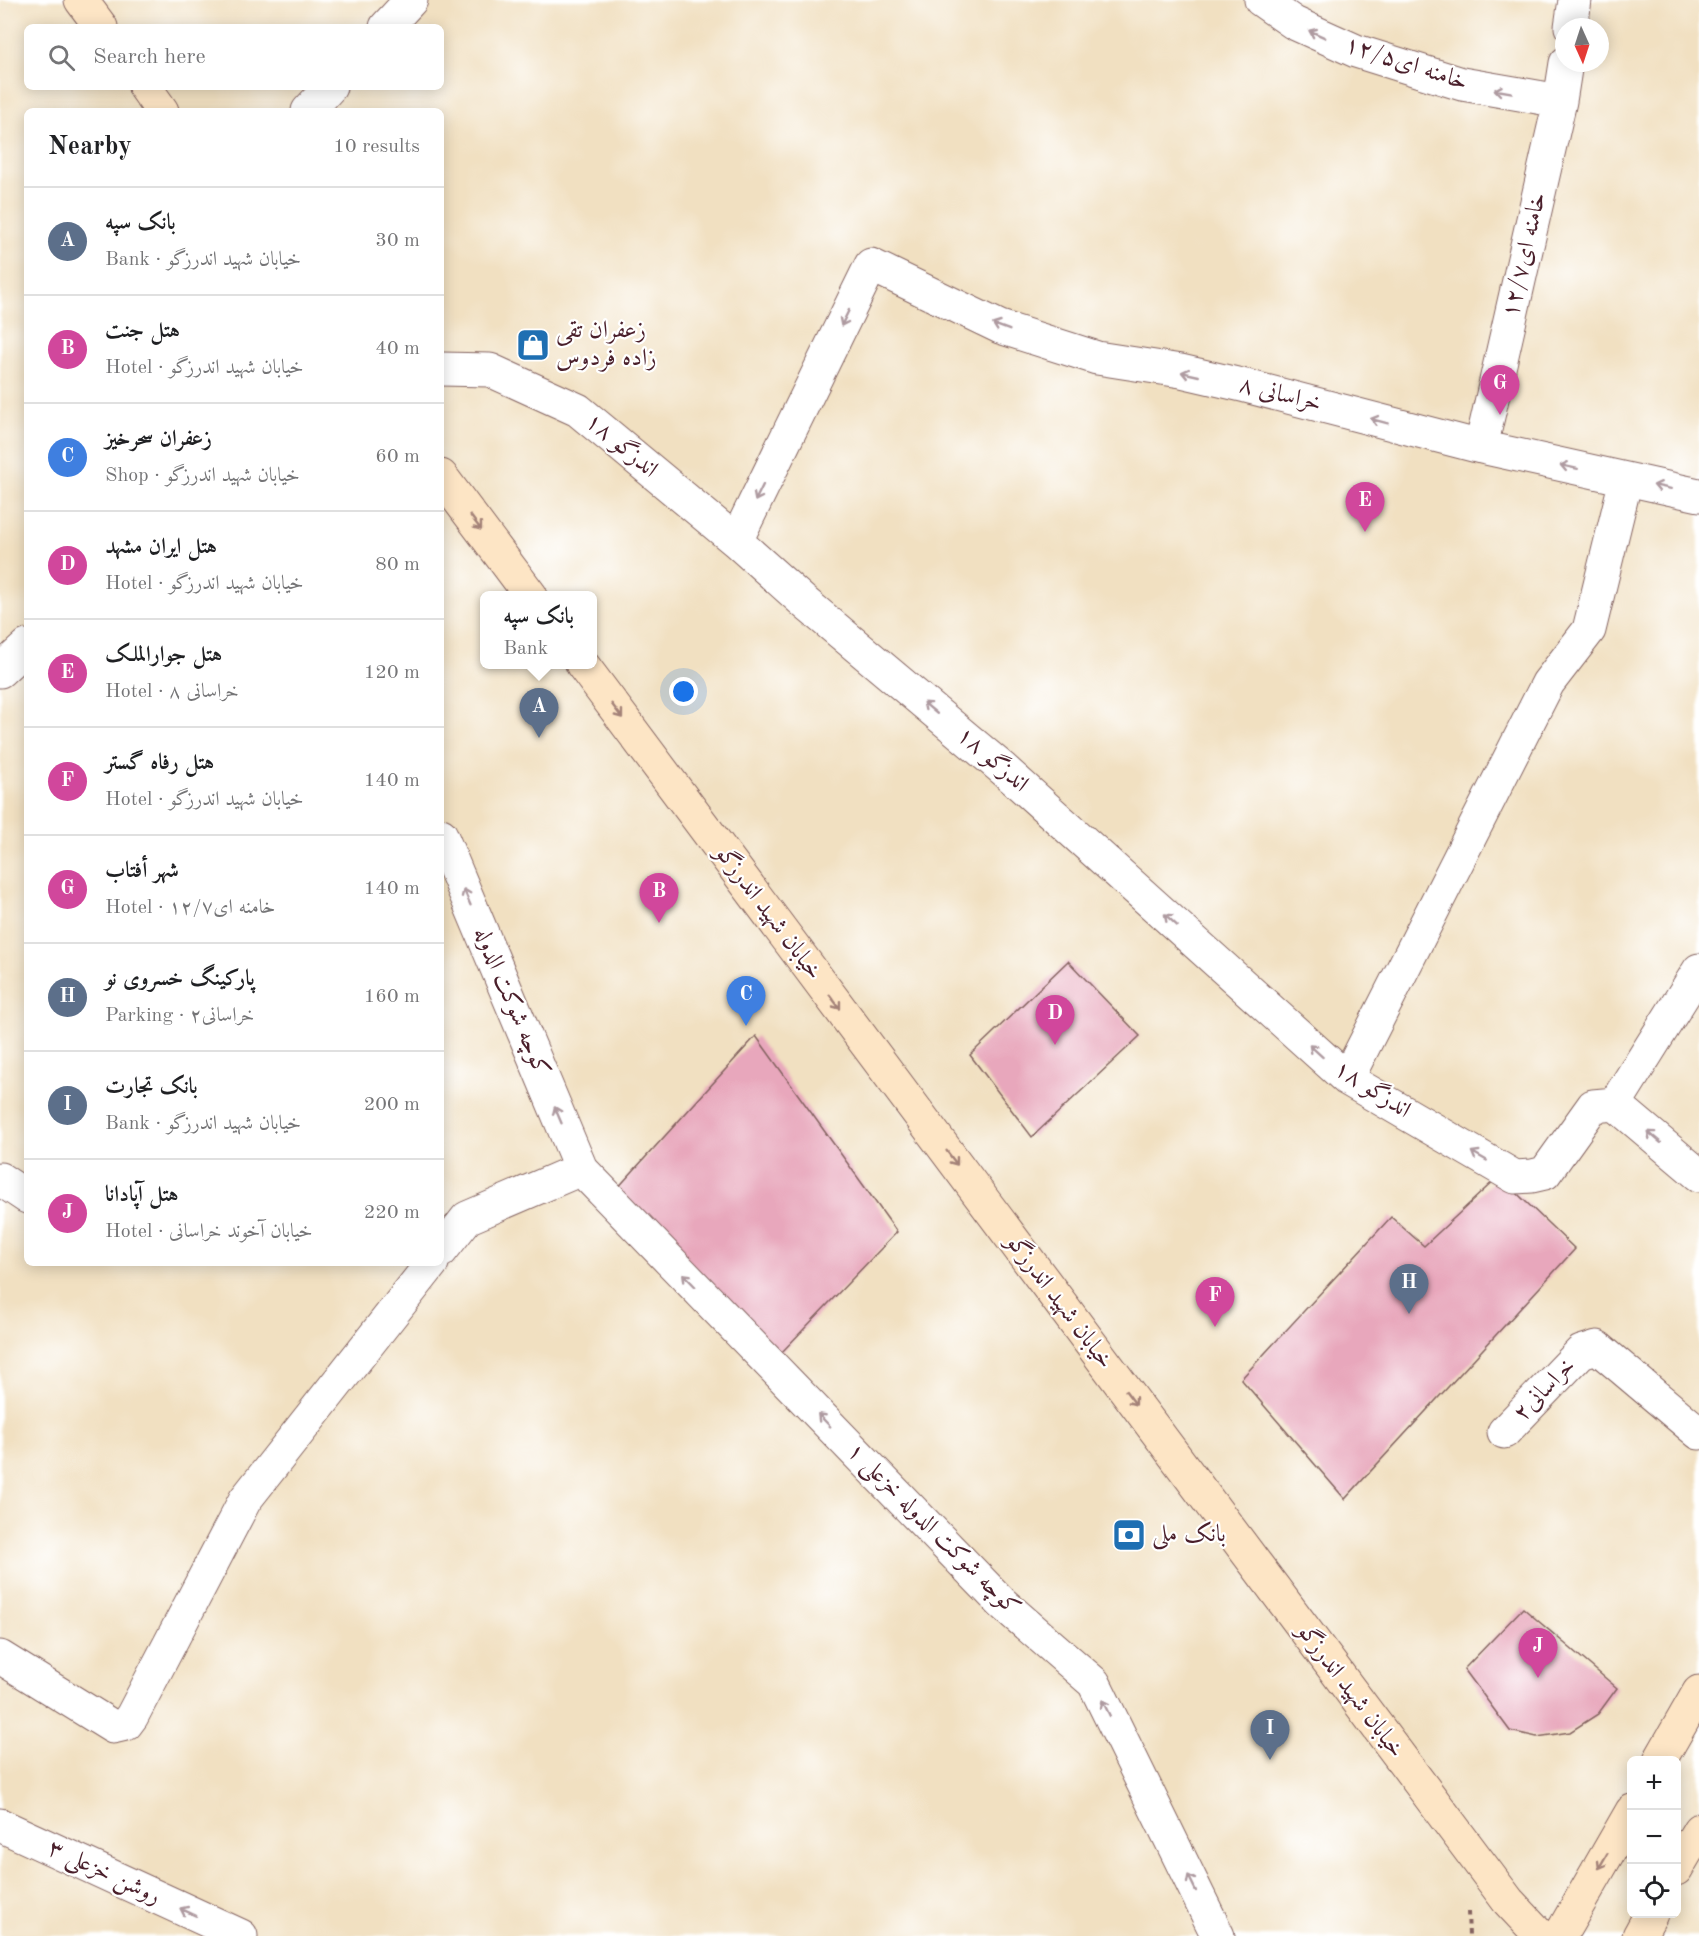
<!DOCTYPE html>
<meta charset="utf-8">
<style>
:root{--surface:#fff;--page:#f6f6f6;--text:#202124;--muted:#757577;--line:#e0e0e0;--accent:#2563eb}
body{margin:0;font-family:"Old Standard TT",Amiri,serif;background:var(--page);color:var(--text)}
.controls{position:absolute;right:18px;bottom:18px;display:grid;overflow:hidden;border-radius:9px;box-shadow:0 3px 15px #0003}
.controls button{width:54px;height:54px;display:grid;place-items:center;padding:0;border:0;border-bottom:2px solid var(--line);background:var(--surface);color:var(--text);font:30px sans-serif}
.compass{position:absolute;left:1555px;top:18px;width:54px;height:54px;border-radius:50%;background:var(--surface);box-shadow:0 3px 15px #0003;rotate:177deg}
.you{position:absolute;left:684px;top:692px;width:21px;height:21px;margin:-15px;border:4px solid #fff;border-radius:50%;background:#1a73e8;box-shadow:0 0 0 9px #1a73e833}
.badge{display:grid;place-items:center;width:39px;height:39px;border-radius:50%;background:var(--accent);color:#fff;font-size:20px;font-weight:700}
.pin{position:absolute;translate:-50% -50px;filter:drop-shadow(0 2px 3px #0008)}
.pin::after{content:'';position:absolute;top:32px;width:21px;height:18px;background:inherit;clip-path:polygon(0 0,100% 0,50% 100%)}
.popup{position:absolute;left:480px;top:591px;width:117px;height:78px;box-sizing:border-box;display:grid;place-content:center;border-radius:9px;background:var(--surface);filter:drop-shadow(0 2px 4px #0005);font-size:20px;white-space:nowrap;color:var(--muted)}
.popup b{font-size:22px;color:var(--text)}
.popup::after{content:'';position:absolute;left:50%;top:100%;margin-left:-12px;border:12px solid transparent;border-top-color:var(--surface)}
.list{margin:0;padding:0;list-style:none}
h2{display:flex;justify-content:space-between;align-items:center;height:78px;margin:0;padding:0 24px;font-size:26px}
h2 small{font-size:20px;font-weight:400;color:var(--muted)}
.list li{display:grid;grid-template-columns:39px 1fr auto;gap:18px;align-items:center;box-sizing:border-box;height:108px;padding:0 24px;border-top:2px solid var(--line)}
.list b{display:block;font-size:22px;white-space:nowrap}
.list p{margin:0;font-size:20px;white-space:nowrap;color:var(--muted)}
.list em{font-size:20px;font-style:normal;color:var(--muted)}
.icon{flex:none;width:33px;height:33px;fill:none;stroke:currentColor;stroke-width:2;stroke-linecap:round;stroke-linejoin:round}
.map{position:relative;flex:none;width:1699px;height:1936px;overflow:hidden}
.search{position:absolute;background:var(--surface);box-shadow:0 3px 15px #0003;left:24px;top:24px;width:420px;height:66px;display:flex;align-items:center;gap:15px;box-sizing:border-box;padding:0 21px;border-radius:9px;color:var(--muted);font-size:22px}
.panel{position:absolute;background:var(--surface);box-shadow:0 3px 15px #0003;left:24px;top:108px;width:420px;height:1158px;border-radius:9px}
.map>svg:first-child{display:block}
.building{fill:#e8a7bc}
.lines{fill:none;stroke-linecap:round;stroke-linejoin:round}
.street-casing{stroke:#846360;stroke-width:35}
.secondary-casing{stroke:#846360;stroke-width:35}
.path{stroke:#846360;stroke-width:4;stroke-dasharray:4.5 4.5;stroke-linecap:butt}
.street{stroke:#fff;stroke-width:33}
.secondary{stroke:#fde5c5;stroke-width:33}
.oneway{stroke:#ae9aa0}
.oneway2{stroke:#a48278}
.labels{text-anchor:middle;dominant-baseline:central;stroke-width:4.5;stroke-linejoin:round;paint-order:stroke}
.street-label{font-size:24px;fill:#4a1f2b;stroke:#fff}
.poi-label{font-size:24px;fill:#4a1f2b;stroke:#fff;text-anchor:start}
</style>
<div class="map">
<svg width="1699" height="1936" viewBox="0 0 1699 1936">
<rect width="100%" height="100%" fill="#fff"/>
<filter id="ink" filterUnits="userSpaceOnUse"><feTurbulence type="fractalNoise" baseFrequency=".0167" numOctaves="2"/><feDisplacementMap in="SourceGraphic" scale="12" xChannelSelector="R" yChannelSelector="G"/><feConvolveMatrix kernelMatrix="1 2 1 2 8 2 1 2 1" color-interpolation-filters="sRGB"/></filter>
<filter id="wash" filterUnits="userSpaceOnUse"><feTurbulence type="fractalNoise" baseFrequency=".008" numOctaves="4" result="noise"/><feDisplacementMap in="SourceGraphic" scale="24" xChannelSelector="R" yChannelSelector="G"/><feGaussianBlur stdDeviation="1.35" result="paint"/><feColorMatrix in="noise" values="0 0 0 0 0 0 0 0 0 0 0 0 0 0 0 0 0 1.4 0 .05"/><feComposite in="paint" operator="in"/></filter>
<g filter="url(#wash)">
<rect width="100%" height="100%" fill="#f1e0c1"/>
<g id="blocks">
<!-- building -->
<path class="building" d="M1068 961 1140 1036 1032 1137 970 1055Z
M756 1036 897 1232 781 1353 614 1192Z
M1499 1176 1575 1249 1345 1499 1241 1379 1391 1217 1424 1246Z
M1523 1608 1617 1688 1598 1714 1570 1732 1537 1737 1510 1731 1464 1669Z"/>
</g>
</g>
<g filter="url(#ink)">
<use href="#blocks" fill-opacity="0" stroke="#846360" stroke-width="1.5"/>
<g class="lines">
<!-- street casing -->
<g class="street-casing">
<path id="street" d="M1261 0 1294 23 1356 51 1462 84 1560 101
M386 27 411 0
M1571 27 1575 0
M308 111 330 87
M441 369 490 370 578 410 736 541 804 602 1003 769 1347 1079 1515 1177 1532 1176 1545 1173 1593 1106 1615 1104 1699 1175
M1481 447 1560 101 1566 63
M736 541 871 265 1000 327 1097 358 1181 371 1246 386 1481 447 1699 495
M0 671 27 646
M441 835 581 1169 1002 1603 1094 1683 1218 1936
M1347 1079 1548 683 1589 630 1626 479
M1615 1104 1699 970
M0 1179 27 1197
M441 1251 467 1218 581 1169
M1504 1432 1581 1352 1597 1347 1699 1433
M0 1657 113 1727 126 1724 132 1716 245 1500 432 1263
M0 1825 241 1936"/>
</g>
<!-- secondary casing -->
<g class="secondary-casing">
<path id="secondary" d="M81 0 101 27
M145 87 162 111
M441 476 531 596
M582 664 1466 1845 1508 1901 1541 1936
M1660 1760 1699 1692
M1676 1869 1699 1830
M1560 1936 1632 1811
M1639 1936 1651 1914"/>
</g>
<!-- path -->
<path class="path" d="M1468 1912 1469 1936"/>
<!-- street -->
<use href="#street" class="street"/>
<!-- secondary -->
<use href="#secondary" class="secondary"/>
</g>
<!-- one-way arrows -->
<defs><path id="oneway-shaft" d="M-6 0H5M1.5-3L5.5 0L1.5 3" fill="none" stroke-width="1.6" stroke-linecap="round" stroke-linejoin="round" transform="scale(1.5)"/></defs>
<g class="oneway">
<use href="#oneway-shaft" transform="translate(1317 34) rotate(-156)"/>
<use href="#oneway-shaft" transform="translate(1503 91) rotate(-170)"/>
<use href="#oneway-shaft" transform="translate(845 318) rotate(116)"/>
<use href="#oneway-shaft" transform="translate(1001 327) rotate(-159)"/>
<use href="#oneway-shaft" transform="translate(1190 374) rotate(-167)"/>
<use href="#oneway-shaft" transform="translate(1379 421) rotate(-165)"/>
<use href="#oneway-shaft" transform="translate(1569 467) rotate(-168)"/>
<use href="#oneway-shaft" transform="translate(1662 487) rotate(-168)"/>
<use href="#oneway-shaft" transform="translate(759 493) rotate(116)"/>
<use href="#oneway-shaft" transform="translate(930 708) rotate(-140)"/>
<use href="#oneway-shaft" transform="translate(467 897) rotate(-113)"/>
<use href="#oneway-shaft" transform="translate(1171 920) rotate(-138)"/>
<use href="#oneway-shaft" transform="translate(1316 1051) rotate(-138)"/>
<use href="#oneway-shaft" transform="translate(558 1115) rotate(-113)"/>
<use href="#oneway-shaft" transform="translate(1654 1137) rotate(-140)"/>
<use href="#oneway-shaft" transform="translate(1479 1156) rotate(-150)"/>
<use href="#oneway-shaft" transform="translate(689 1280) rotate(-134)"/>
<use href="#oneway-shaft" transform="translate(824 1420) rotate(-134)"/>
<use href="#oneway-shaft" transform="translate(1106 1708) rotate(-116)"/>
<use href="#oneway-shaft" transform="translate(1192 1883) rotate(-116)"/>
<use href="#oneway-shaft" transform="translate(188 1912) rotate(-155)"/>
</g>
<g class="oneway2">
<use href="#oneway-shaft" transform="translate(476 523) rotate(53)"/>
<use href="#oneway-shaft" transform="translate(617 711) rotate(53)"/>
<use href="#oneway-shaft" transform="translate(835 1002) rotate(53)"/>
<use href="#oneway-shaft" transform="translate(952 1158) rotate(53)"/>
<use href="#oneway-shaft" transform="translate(1131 1398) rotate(53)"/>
<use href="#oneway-shaft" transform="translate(1603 1861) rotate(120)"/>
</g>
</g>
<!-- icons -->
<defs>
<g id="shop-square" transform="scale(1.725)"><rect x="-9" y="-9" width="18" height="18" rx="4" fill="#1f6fb2" stroke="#fff"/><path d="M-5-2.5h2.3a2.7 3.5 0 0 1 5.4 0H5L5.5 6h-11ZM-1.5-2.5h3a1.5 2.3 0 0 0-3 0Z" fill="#fff"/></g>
<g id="bank-square" transform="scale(1.725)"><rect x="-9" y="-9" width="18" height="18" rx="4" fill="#1f6fb2" stroke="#fff"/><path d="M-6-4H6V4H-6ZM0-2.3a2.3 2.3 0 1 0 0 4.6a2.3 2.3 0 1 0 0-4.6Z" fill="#fff"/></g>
</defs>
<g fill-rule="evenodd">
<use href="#shop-square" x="533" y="345"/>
<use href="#bank-square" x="1129" y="1535"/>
</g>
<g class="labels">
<!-- street labels -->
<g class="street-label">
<text transform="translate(1406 64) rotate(18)">خامنه ای۱۲/۵</text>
<text transform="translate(1525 255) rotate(-77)">خامنه ای۱۲/۷</text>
<text transform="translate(1280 395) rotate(14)">خراسانی ۸</text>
<text transform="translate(621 446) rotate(40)">اندزگو ۱۸</text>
<text transform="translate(992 760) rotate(41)">اندزگو ۱۸</text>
<text transform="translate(768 913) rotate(53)">خیابان شهید اندرزگو</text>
<text transform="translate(511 1002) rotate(67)">کوچه شوکت الدوله</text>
<text transform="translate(1372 1090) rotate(33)">اندزگو ۱۸</text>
<text transform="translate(1059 1302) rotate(53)">خیابان شهید اندرزگو</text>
<text transform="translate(1545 1390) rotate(-46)">خراسانی۲</text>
<text transform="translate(933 1530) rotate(45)">کوچه شوکت الدوله خزعلی ۱</text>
<text transform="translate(1350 1691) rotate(53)">خیابان شهید اندرزگو</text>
<text transform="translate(104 1873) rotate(25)">روشن خزعلی ۳</text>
</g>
<!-- poi labels -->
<g class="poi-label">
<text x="556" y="331">زعفران تقی<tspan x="556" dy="28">زاده فردوس</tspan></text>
<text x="1152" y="1535">بانک ملی</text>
</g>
</g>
</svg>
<div class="controls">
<button>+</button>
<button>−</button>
<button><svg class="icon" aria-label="locate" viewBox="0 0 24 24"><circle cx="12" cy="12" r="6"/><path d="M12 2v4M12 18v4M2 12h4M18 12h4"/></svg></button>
</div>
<svg class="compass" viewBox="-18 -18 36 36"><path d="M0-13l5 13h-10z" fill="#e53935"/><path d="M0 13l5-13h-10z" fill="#757577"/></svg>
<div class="you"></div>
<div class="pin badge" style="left:539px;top:738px;background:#5c6f8a">A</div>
<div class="popup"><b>بانک سپه</b>Bank</div>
<div class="pin badge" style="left:659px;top:923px;background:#d1479c">B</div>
<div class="pin badge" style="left:746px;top:1026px;background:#3f7fe0">C</div>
<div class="pin badge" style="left:1055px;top:1045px;background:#d1479c">D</div>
<div class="pin badge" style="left:1365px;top:532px;background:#d1479c">E</div>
<div class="pin badge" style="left:1215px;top:1327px;background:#d1479c">F</div>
<div class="pin badge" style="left:1500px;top:415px;background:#d1479c">G</div>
<div class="pin badge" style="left:1409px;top:1314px;background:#5c6f8a">H</div>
<div class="pin badge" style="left:1270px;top:1760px;background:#5c6f8a">I</div>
<div class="pin badge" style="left:1538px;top:1678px;background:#d1479c">J</div>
<div class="search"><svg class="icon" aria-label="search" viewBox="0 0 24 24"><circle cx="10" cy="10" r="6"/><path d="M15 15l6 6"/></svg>Search here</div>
<section class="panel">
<h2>Nearby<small>10 results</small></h2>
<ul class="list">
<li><span class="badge" style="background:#5c6f8a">A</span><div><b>بانک سپه</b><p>Bank · خیابان شهید اندرزگو</p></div><em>30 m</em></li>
<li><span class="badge" style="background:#d1479c">B</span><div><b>هتل جنت</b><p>Hotel · خیابان شهید اندرزگو</p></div><em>40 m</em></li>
<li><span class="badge" style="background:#3f7fe0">C</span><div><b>زعفران سحرخیز</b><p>Shop · خیابان شهید اندرزگو</p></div><em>60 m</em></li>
<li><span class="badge" style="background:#d1479c">D</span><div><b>هتل ایران مشهد</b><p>Hotel · خیابان شهید اندرزگو</p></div><em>80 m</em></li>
<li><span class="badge" style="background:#d1479c">E</span><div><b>هتل جوارالملک</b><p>Hotel · خراسانی ۸</p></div><em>120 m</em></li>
<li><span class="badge" style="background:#d1479c">F</span><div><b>هتل رفاه گستر</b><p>Hotel · خیابان شهید اندرزگو</p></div><em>140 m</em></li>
<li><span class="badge" style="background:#d1479c">G</span><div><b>شهر أفتاب</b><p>Hotel · خامنه ای۱۲/۷</p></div><em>140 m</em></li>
<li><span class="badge" style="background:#5c6f8a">H</span><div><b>پارکینگ خسروی نو</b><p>Parking · خراسانی۲</p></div><em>160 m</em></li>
<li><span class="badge" style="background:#5c6f8a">I</span><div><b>بانک تجارت</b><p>Bank · خیابان شهید اندرزگو</p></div><em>200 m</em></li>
<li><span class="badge" style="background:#d1479c">J</span><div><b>هتل آپادانا</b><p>Hotel · خیابان آخوند خراسانی</p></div><em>220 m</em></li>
</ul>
</section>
</div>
